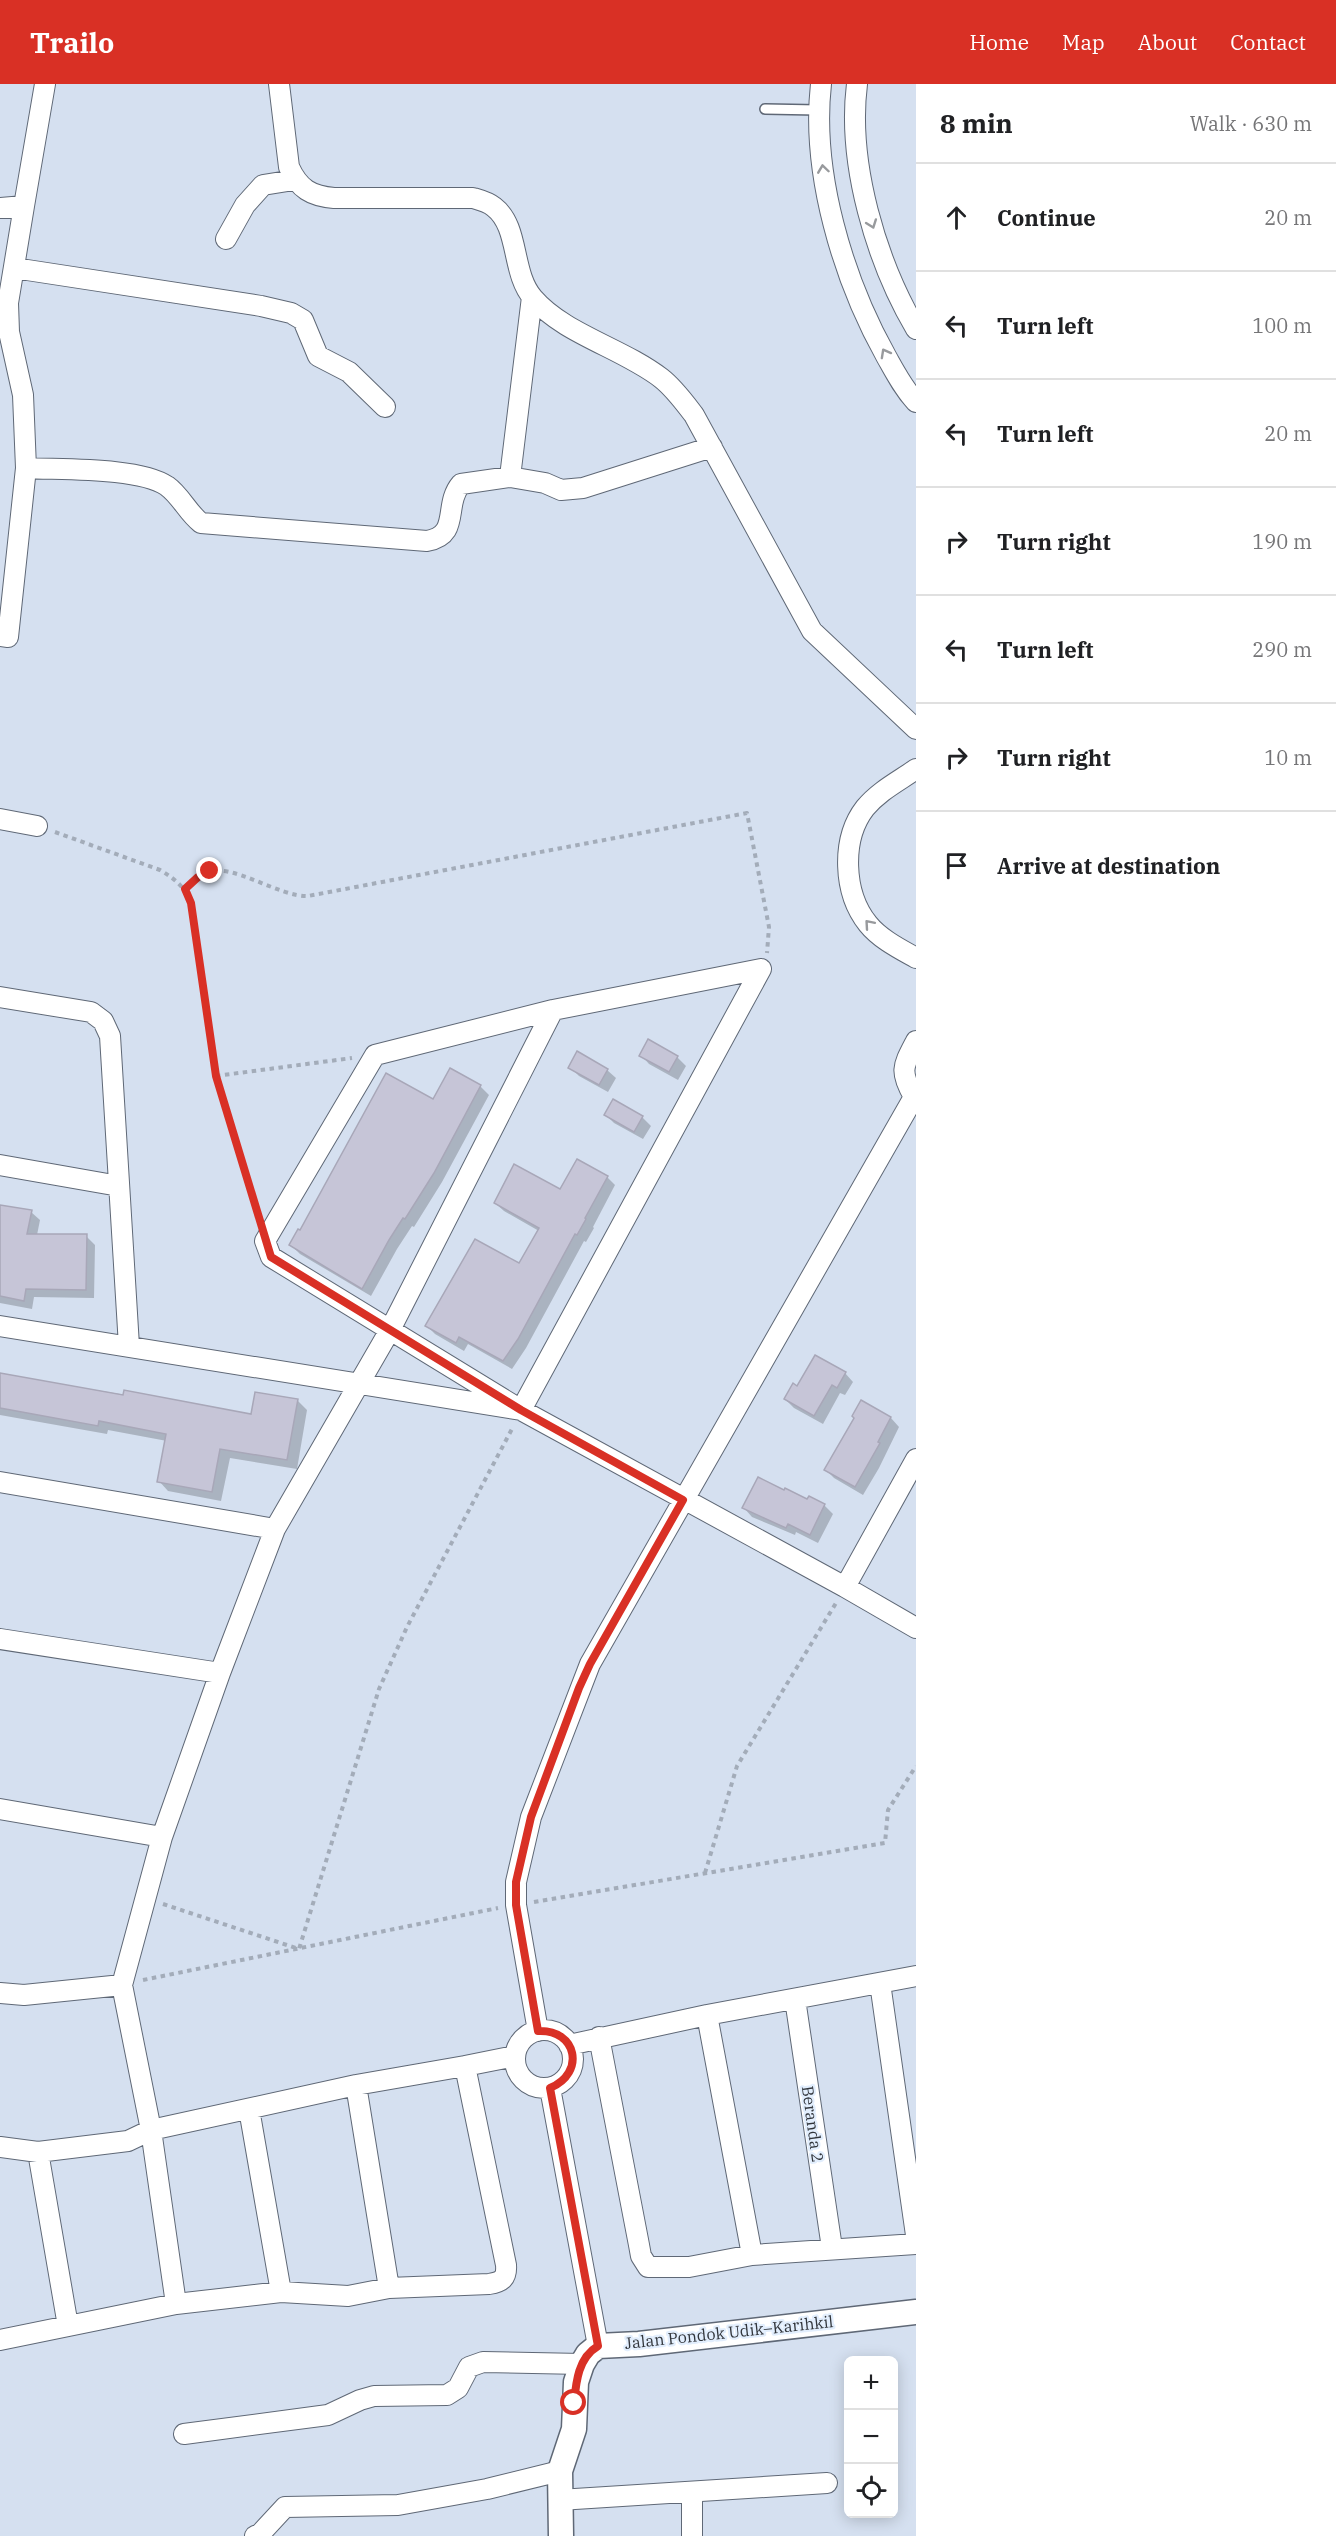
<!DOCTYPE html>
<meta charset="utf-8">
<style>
:root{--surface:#fff;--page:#f6f6f6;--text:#202124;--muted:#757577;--line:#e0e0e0;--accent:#d93025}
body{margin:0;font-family:"IBM Plex Serif",serif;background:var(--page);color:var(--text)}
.controls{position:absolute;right:18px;bottom:18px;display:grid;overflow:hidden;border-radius:9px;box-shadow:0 3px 15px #0003}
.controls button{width:54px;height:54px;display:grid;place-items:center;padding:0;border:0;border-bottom:2px solid var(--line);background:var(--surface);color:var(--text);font:30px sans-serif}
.stop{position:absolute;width:18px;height:18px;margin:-14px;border:4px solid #d93025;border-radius:50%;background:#fff}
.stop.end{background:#d93025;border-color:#fff;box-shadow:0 2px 6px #0008}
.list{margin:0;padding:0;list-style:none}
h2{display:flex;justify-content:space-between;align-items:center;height:78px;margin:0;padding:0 24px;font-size:26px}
h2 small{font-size:20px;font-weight:400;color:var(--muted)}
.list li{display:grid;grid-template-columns:39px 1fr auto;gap:18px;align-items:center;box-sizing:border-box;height:108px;padding:0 24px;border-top:2px solid var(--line)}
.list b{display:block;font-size:22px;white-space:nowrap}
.list em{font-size:20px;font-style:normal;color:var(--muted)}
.icon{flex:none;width:33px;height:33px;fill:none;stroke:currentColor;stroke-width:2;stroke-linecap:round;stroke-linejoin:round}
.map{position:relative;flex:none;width:916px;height:2452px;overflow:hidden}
header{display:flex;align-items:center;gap:36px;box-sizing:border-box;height:84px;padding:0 30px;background:var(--accent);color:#fff}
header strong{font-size:28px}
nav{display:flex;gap:33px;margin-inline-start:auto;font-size:21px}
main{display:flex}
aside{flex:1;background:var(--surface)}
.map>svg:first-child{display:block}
.shadow{fill:#0003}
.building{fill:#c6c5d7;stroke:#a8a7b8;stroke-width:1.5}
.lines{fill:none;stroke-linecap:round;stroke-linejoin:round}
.service-casing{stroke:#5f6876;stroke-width:12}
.minor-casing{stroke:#5f6876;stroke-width:22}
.tertiary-casing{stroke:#5f6876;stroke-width:27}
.path{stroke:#a3acb9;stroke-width:4;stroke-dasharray:4.5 4.5;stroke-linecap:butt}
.service{stroke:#fff;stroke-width:9}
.minor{stroke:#fff;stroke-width:20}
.tertiary{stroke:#fff;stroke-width:24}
.oneway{stroke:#989a9d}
.route{stroke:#d93025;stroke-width:8}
.labels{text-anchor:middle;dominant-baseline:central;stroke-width:4.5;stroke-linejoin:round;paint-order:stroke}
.street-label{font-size:16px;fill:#31353b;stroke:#e2eefd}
</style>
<header>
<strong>Trailo</strong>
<nav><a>Home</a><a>Map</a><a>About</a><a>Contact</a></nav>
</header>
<main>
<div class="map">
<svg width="916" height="2452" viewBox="0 0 916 2452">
<rect width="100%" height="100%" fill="#d5e0f0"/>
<!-- shadow -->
<path class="shadow" d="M648 957 677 973 686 982 678 996 649 980 641 971Z
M570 983 607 986 616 994 608 1008 579 992Z
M480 1002 489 1011 442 1098 414 1143 412 1142 397 1165 371 1212 300 1170 291 1161 434 1017Z
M614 1017 642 1033 651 1042 643 1055 614 1039 606 1031Z
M607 1093 615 1101 593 1143 594 1144 586 1158 584 1157 526 1264 512 1285 468 1260 464 1267 435 1250 427 1242 519 1181 539 1147 504 1127 495 1119 561 1107Z
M0 1122 31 1128 40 1136 37 1151 86 1152 95 1161 94 1214 34 1213 32 1225 0 1219Z
M845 1289 853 1298 845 1311 840 1309 823 1340 794 1324 785 1315 798 1304Z
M0 1290 252 1332 297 1316 307 1326 297 1385 230 1374 221 1417 168 1407 159 1397 167 1357 108 1346 107 1350 0 1331Z
M861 1318 891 1334 899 1343 879 1384 863 1411 834 1394 826 1386 856 1334Z
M810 1414 824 1421 833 1430 818 1459 796 1448 795 1451 752 1433 744 1424 808 1417Z"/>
<!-- building -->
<path class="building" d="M648 955 678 972 669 988 639 972Z
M577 967 608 985 599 1001 568 984Z
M450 984 481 1001 434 1089 405 1135 403 1134 389 1156 362 1205 289 1161 298 1145 300 1146 386 989 433 1015Z
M613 1015 643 1032 634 1048 604 1031Z
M577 1075 608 1092 585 1134 586 1135 577 1151 575 1150 518 1255 503 1277 459 1253 456 1259 425 1242 475 1155 519 1179 539 1144 494 1119 514 1080 560 1105Z
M0 1121 32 1126 27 1150H87L86 1206 26 1205 24 1217 0 1212Z
M815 1271 846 1288 837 1304 832 1301 814 1332 784 1315 793 1299 797 1302Z
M0 1289 123 1311 124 1306 251 1330 255 1308 298 1315 287 1376 220 1365 212 1408 157 1398 166 1350 99 1337 98 1342 0 1324Z
M861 1316 891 1333 878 1358 880 1359 855 1403 824 1386 854 1334 852 1332Z
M758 1393 784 1406 785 1404 807 1415 809 1412 825 1420 810 1451 788 1440 786 1444 742 1424Z"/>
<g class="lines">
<!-- service casing -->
<g class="service-casing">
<path id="service" d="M765 25 818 26"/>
</g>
<!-- minor casing -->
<g class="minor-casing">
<path id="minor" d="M279 0 289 83C299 105 311 112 334 114H473C480 116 488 118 494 123 520 143 511 189 533 214 564 250 622 264 661 294 674 304 684 318 694 331L812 547 916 645
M821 0C811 89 843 195 886 272 895 288 903 304 916 318
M857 0C847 79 876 177 916 245
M0 124 24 122 45 0
M226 155 245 121 263 101 294 96
M14 184 261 222 291 229 303 236 318 272 349 288 385 323
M532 213 510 393 545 399 561 406 583 404 712 363
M26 384C61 386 139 383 167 402 181 412 187 428 201 439L427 457C461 451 443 421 461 400L510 393
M0 552 8 553 26 384 23 311 9 248 8 219 24 122
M916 685C899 697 879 707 865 724 841 755 843 809 868 840 880 855 900 865 916 874
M0 735 37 742
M761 885 553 926 375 971 265 1157 271 1173 521 1326 845 1503 916 1544
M0 913 91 928 103 937 110 952 129 1262
M914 1013C899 987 903 982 916 957
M0 1081 119 1102
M0 1242 521 1326 761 885
M0 1398 275 1445
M845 1503 916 1375
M0 1555 220 1589
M0 1725 162 1753
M880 1899 916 2151
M0 1909 24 1911 122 1901
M795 1915 832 2164
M707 1931 752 2171
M515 1975a29 29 0 1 1 58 0a29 29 0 1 1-58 0Z
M538 1947 516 1821V1798L531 1733 590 1580 914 1013
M599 1953 639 2161 641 2172 648 2183H689L752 2171 916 2160
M569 1961 707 1931 916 1892
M465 1982 515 1972
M356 2001 389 2204
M550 2004 598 2262
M249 2025 281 2208
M0 2063 38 2068 128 2057 151 2046 356 2001 465 1982 506 2181C507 2194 502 2198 489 2200L389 2204 348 2212 281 2208 176 2220 151 2046 122 1901 162 1753 220 1589 275 1445 390 1246 553 926
M38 2068 68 2242
M0 2256 176 2220
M184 2350 328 2331 360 2316 374 2312 447 2311 458 2304 469 2283 483 2278 582 2280
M559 2416 827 2399
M255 2452 260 2450 285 2423 398 2421 487 2405 560 2387
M692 2452V2408"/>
</g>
<!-- tertiary casing -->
<g class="tertiary-casing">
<path id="tertiary" d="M561 2452 560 2387 574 2345 576 2298 582 2280 588 2270 598 2262 639 2260 916 2228"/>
</g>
<!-- path -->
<path class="path" d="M55 748 160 786C175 795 184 802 191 819L216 992 258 1134
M185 805C192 799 199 791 208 788 233 779 279 813 308 812L747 729 769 843 767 869
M216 992 352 974
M705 1789 737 1682 836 1519
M534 1818 885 1759 888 1726 916 1682
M163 1820 299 1865 379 1605 407 1543 513 1343
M143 1896 498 1824"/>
<!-- service -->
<use href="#service" class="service"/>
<!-- minor -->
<use href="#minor" class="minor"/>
<!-- tertiary -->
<use href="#tertiary" class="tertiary"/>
</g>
<!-- one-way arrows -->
<defs><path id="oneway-chevron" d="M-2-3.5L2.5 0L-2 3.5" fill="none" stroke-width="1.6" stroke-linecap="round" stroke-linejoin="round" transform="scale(1.5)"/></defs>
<g class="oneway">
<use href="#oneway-chevron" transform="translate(823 85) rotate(-98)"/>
<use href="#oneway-chevron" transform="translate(872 140) rotate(70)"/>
<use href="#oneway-chevron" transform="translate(885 269) rotate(-119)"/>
<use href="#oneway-chevron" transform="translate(869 840) rotate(-131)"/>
</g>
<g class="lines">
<!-- route -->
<path class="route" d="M210 787 198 793 185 805 191 819 216 992 271 1173 521 1326 683 1416 590 1580 579 1604 531 1733 516 1798V1821L538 1947C577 1945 586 1989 550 2004L598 2262C578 2274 576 2298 574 2319"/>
</g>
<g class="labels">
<!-- street labels -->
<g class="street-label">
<text transform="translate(813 2040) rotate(82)">Beranda 2</text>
<text transform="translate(729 2248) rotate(-6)">Jalan Pondok Udik–Karihkil</text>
</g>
</g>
</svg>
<div class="controls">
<button>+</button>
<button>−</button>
<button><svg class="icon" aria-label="locate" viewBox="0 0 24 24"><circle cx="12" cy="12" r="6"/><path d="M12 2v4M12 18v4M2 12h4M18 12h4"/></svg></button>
</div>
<div class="stop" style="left:574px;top:2319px"></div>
<div class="stop end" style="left:210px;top:787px"></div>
</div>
<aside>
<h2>8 min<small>Walk · 630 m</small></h2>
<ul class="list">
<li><svg class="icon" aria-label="ahead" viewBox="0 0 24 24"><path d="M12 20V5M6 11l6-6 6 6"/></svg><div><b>Continue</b></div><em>20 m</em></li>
<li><svg class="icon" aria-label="left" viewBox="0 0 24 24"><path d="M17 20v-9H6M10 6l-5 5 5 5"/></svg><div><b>Turn left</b></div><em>100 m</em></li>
<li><svg class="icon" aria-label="left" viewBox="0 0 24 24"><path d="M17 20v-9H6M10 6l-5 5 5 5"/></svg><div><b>Turn left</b></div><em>20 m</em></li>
<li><svg class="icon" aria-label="right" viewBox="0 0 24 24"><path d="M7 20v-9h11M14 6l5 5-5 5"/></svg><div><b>Turn right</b></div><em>190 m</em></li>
<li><svg class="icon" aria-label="left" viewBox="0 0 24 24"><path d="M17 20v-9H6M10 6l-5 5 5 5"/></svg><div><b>Turn left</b></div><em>290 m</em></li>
<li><svg class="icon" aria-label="right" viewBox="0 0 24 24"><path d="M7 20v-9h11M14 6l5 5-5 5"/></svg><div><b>Turn right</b></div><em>10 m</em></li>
<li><svg class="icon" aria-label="arrive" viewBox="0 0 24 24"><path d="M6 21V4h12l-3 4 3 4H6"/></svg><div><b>Arrive at destination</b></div></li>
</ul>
</aside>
</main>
